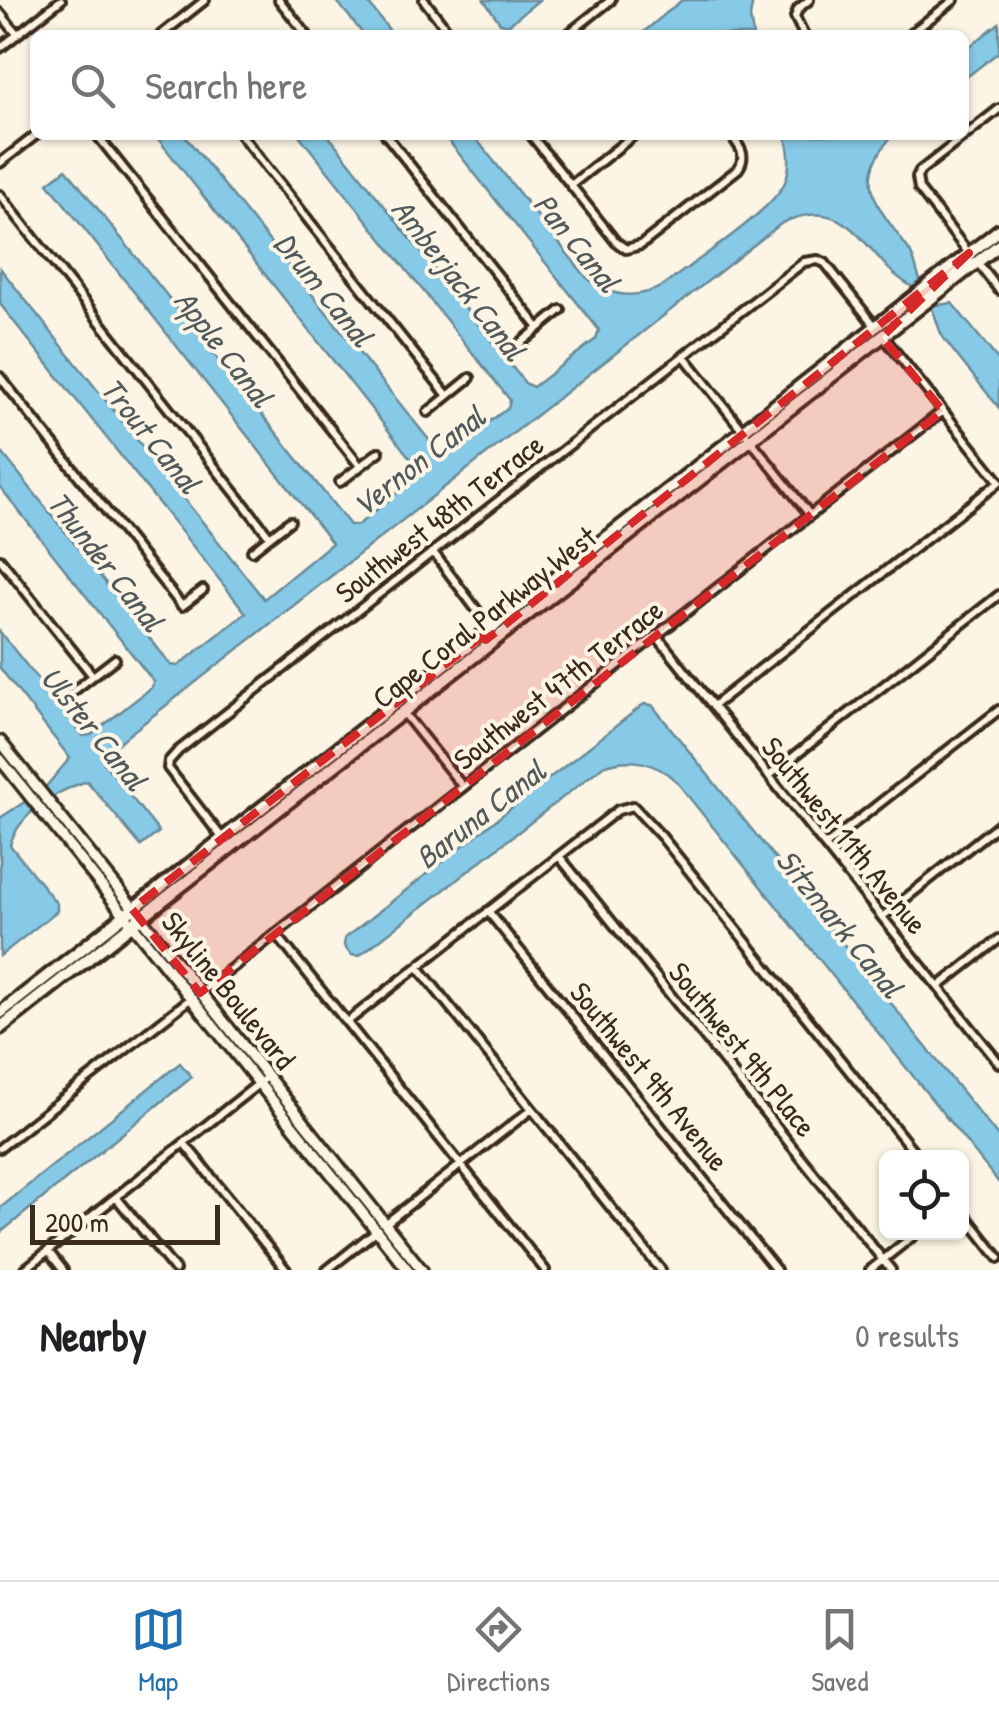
<!DOCTYPE html>
<style>
:root{--surface:#fff;--page:#f2f2f2;--text:#202124;--muted:#757577;--line:#e0e0e0;--accent:#1f6fb2}
body{margin:0;font-family:"Patrick Hand",sans-serif;background:var(--page);color:var(--text)}
.controls{position:absolute;right:30px;bottom:30px;display:grid;overflow:hidden;border-radius:15px;box-shadow:0 2px 8px #0004}
.controls button{width:90px;height:90px;display:grid;place-items:center;padding:0;border:0;border-bottom:2px solid var(--line);background:var(--surface);color:var(--text);font:50px sans-serif}
.scale{position:absolute;left:30px;bottom:25px;width:190px;box-sizing:border-box;padding-left:10px;border:5px solid #3b2a1e;border-top:0;font-size:28px;line-height:35px;white-space:nowrap;color:#3b2a1e;-webkit-text-stroke:8px #fcf5e5;paint-order:stroke}
.list{margin:0;padding:0;list-style:none}
h2{display:flex;justify-content:space-between;align-items:center;height:130px;margin:0;padding:0 40px;font-size:42px}
h2 small{font-size:32px;font-weight:400;color:var(--muted)}
.icon{flex:none;width:55px;height:55px;fill:none;stroke:currentColor;stroke-width:2;stroke-linecap:round;stroke-linejoin:round}
.map{position:relative;flex:none;width:999px;height:1270px;overflow:hidden}
.search{position:absolute;background:var(--surface);box-shadow:0 2px 8px #0004;left:30px;right:30px;top:30px;height:110px;display:flex;align-items:center;gap:25px;box-sizing:border-box;padding:0 35px;border-radius:15px;color:var(--muted);font-size:38px}
.sheet{height:310px;background:var(--surface)}
nav{display:flex;justify-content:space-around;align-items:center;box-sizing:border-box;height:140px;border-top:2px solid var(--line);background:var(--surface);font-size:28px;color:var(--muted)}
nav a{display:grid;justify-items:center;gap:5px}
nav .on{color:var(--accent)}
.map>svg:first-child{display:block}
.water{fill:#86cae8;stroke:#688a97;stroke-width:2.5}
.lines{fill:none;stroke-linecap:round;stroke-linejoin:round}
.street-casing{stroke:#3b2a1e;stroke-width:14}
.secondary-casing{stroke:#3b2a1e;stroke-width:16}
.primary-casing{stroke:#3b2a1e;stroke-width:18}
.street{stroke:#fcf5e5;stroke-width:6}
.secondary{stroke:#fcf5e5;stroke-width:9}
.primary{stroke:#fcf5e5;stroke-width:10}
.marked{fill:#d62828;fill-opacity:0.2;stroke:#d62828;stroke-width:8;stroke-dasharray:20 12;stroke-linejoin:round}
.labels{text-anchor:middle;dominant-baseline:central;stroke-width:8;stroke-linejoin:round;paint-order:stroke}
.street-label{font-size:30px;fill:#3b2a1e;stroke:#fcf5e5}
.water-label{font-size:32px;font-style:italic;fill:#525a5b;stroke:#fcf5e5}
</style>
<div class="map">
<svg width="999" height="1270" viewBox="0 0 999 1270">
<rect width="100%" height="100%" fill="#fcf5e5"/>
<filter id="ink" filterUnits="userSpaceOnUse"><feTurbulence type="fractalNoise" baseFrequency=".01" numOctaves="2"/><feDisplacementMap in="SourceGraphic" scale="20" xChannelSelector="R" yChannelSelector="G"/><feConvolveMatrix kernelMatrix="1 2 1 2 8 2 1 2 1" color-interpolation-filters="sRGB"/></filter>
<g filter="url(#ink)">
<!-- water -->
<path class="water" d="M336 0H366L393 35H364Z
M484 0H539L508 25 500 23Z
M682 0H753L750 17 753 35H640Z
M999 23V52L964 79V51Z
M155 135H184L442 456 508 408 510 400 299 135H328L525 383 533 387 596 339 599 330 444 135H473L586 277C609 297 635 300 663 286 692 263 772 212 785 182 791 167 790 151 785 135H893C850 183 880 209 909 250 915 259 916 270 920 280 923 289 932 297 938 305L952 303 999 361V408C981 385 962 363 945 340 937 330 937 316 930 305 919 287 903 284 890 270 856 234 838 197 782 223L104 754V763L159 832 141 846 87 781C57 791 19 813 10 845L57 904V911L0 956V818L43 790 70 758 0 668V632L83 736 91 735 151 688 154 682 0 487V450L171 665 178 666 246 613 0 304V268L264 599 332 543 48 183 66 169 350 525H358L422 473Z
M644 704 652 705 999 1138V1183L676 781C656 762 630 756 603 766L359 956 351 955 344 946 345 938Z
M180 1063 192 1077 0 1233V1208Z"/>
<g class="lines">
<!-- street casing -->
<g class="street-casing">
<path id="street" d="M279 0 307 35
M424 0 451 35
M0 13 17 34
M161 35 205 0
M567 35 611 0
M804 35 795 17 798 9 809 0
M909 35 954 0
M0 48 61 0
M97 135 360 466
M241 135 448 396
M386 135 539 328
M531 135 616 242 626 249 641 245 738 169C748 155 739 146 731 135
M0 163 36 135
M571 185 634 135
M0 195 270 537
M978 263 999 290
M917 306 921 300 965 266 971 256 919 189 917 177 920 171 999 109
M883 336 999 481
M517 346 561 310
M684 356 810 515
M0 377 182 606 203 590
M428 412 470 378
M340 482 379 452
M252 551 290 521
M433 552 491 629
M0 559 93 676
M656 635 999 1063
M71 693 115 659
M713 706 999 482
M403 712 463 787
M769 776 999 595
M223 839 168 768 169 761 178 751 804 262 818 260 825 263 875 326
M825 846 999 710
M559 856 891 1270
M488 911 776 1270
M882 917 999 824
M276 934 545 1270
M418 967 661 1270
M938 987 999 939
M200 993 943 411
M347 1022 618 810 633 806 662 837 919 1158
M184 1143 286 1270
M0 1148 190 999
M116 1197 175 1270
M962 1211 999 1258
M385 1224 532 1109
M48 1251 63 1270
M24 1270 267 1077
M327 1270 376 1231
M870 1270 918 1232"/>
</g>
<!-- secondary casing -->
<g class="secondary-casing">
<path id="secondary" d="M0 741 422 1270
M0 759 408 1270"/>
</g>
<!-- primary casing -->
<g class="primary-casing">
<path id="primary" d="M0 1013 999 230
M0 1028 999 245"/>
</g>
<!-- street -->
<use href="#street" class="street"/>
<!-- secondary -->
<use href="#secondary" class="secondary"/>
<!-- primary -->
<use href="#primary" class="primary"/>
</g>
</g>
<!-- marked area -->
<path class="marked" d="M969 253 882 337 943 411 200 993 132 909 491 629 486 640Z"/>
<g class="labels">
<!-- street labels -->
<g class="street-label">
<text transform="translate(439 518) rotate(-38)">Southwest 48th Terrace</text>
<text transform="translate(484 617) rotate(-38)">Cape Coral Parkway West</text>
<text transform="translate(558 684) rotate(-38)">Southwest 47th Terrace</text>
<text transform="translate(845 835) rotate(51)">Southwest 11th Avenue</text>
<text transform="translate(229 990) rotate(51)">Skyline Boulevard</text>
<text transform="translate(743 1049) rotate(51)">Southwest 9th Place</text>
<text transform="translate(650 1076) rotate(51)">Southwest 9th Avenue</text>
</g>
<!-- water labels -->
<g class="water-label">
<text transform="translate(577 242) rotate(51)">Pan Canal</text>
<text transform="translate(459 279) rotate(52)">Amberjack Canal</text>
<text transform="translate(324 289) rotate(51)">Drum Canal</text>
<text transform="translate(224 348) rotate(52)">Apple Canal</text>
<text transform="translate(151 435) rotate(51)">Trout Canal</text>
<text transform="translate(418 461) rotate(-38)">Vernon Canal</text>
<text transform="translate(106 561) rotate(52)">Thunder Canal</text>
<text transform="translate(94 728) rotate(51)">Ulster Canal</text>
<text transform="translate(480 814) rotate(-38)">Baruna Canal</text>
<text transform="translate(840 923) rotate(51)">Sitzmark Canal</text>
</g>
</g>
</svg>
<div class="controls">
<button><svg class="icon" aria-label="locate" viewBox="0 0 24 24"><circle cx="12" cy="12" r="6"/><path d="M12 2v4M12 18v4M2 12h4M18 12h4"/></svg></button>
</div>
<div class="scale">200 m</div>
<div class="search"><svg class="icon" aria-label="search" viewBox="0 0 24 24"><circle cx="10" cy="10" r="6"/><path d="M15 15l6 6"/></svg>Search here</div>
</div>
<section class="sheet">
<h2>Nearby<small>0 results</small></h2>
<ul class="list">
</ul>
</section>
<nav>
<a class="on"><svg class="icon" aria-label="map" viewBox="0 0 24 24"><path d="M3 6l6-2 6 2 6-2v14l-6 2-6-2-6 2zM9 4v14M15 6v14"/></svg>Map</a>
<a><svg class="icon" aria-label="directions" viewBox="0 0 24 24"><path d="M12 3l9 9-9 9-9-9zM9 14v-3h6M13 9l2 2-2 2"/></svg>Directions</a>
<a><svg class="icon" aria-label="saved" viewBox="0 0 24 24"><path d="M7 4h10v16l-5-4-5 4z"/></svg>Saved</a>
</nav>
